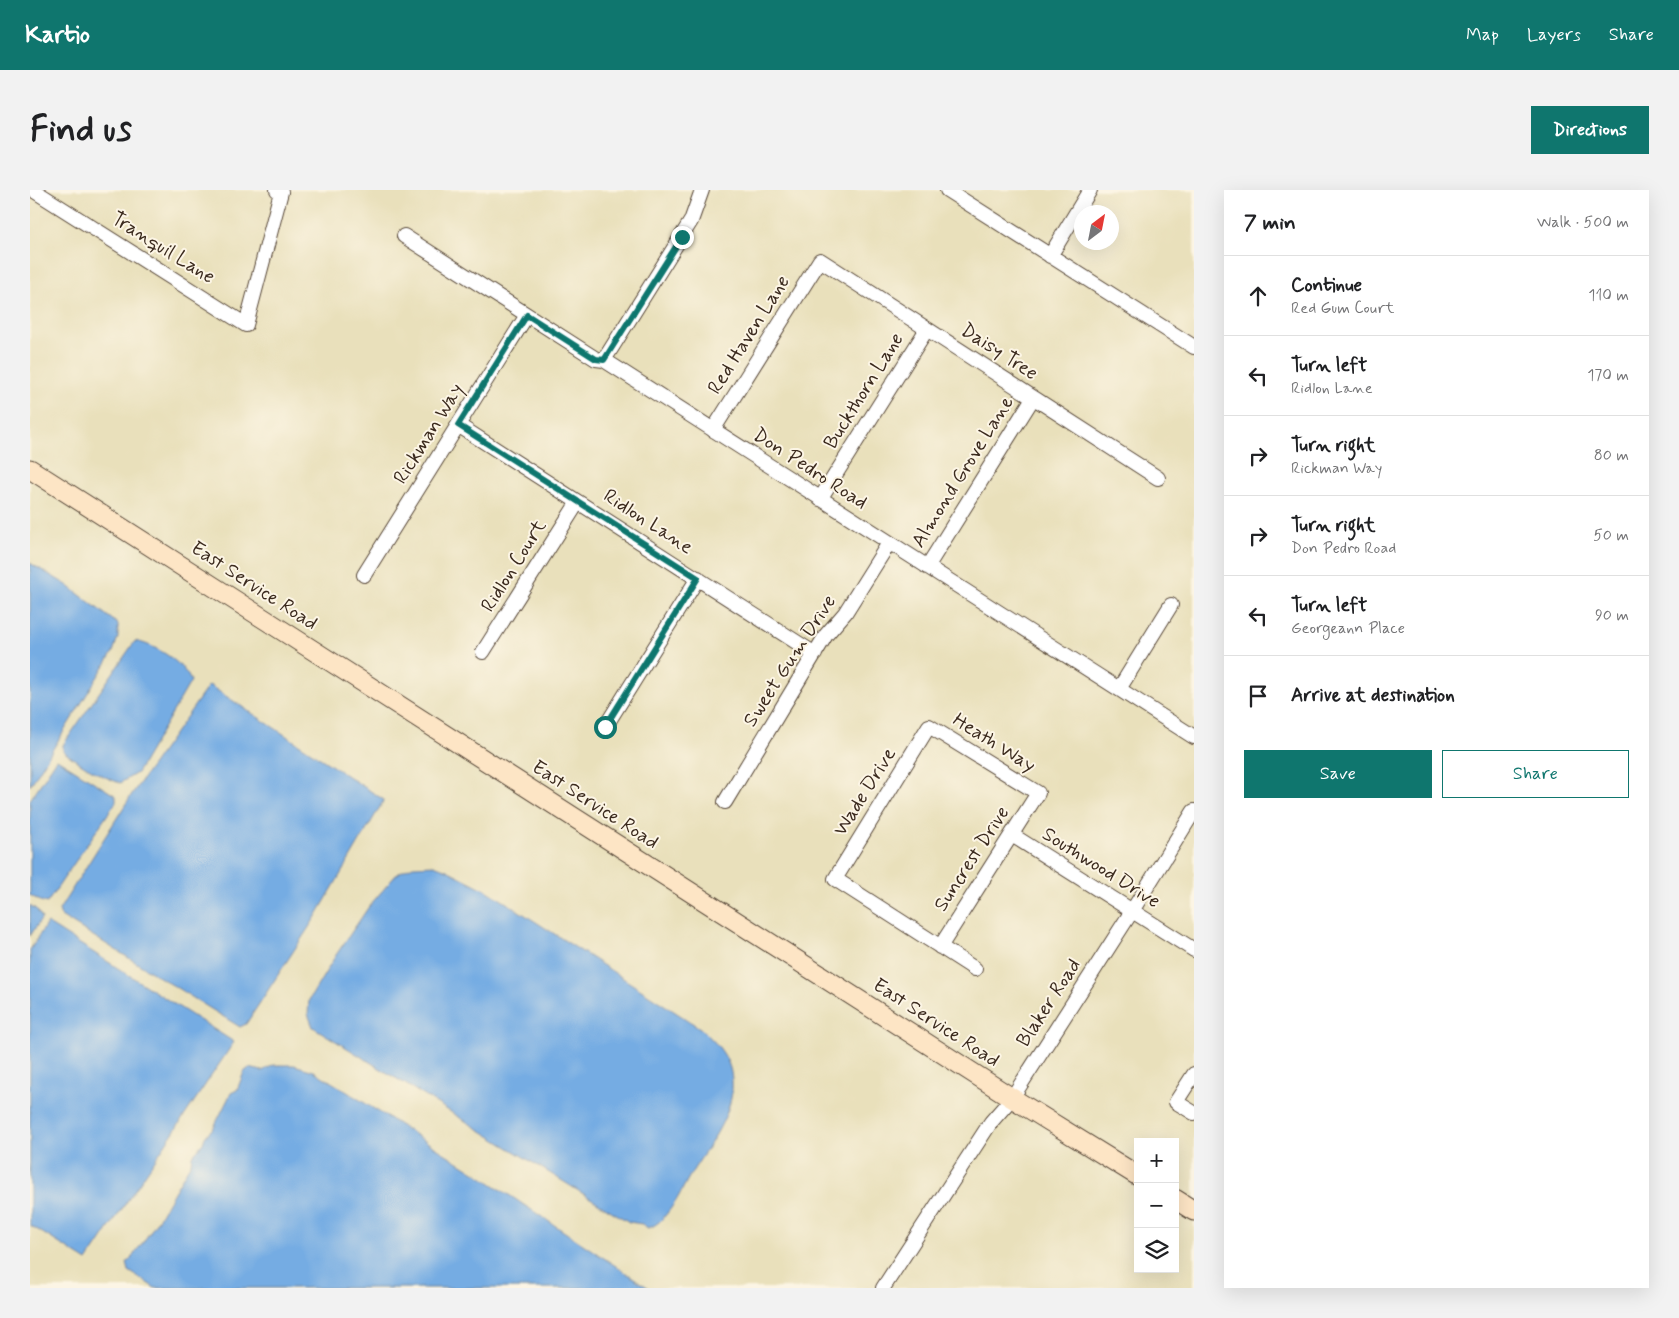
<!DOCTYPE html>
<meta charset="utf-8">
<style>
:root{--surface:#fff;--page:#f2f2f2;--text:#202124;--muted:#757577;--line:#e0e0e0;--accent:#0f766e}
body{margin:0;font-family:Mynerve,sans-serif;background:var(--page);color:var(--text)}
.controls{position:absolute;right:15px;bottom:15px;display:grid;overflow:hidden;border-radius:0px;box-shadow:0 5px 20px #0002}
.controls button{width:45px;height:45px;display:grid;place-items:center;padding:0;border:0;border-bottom:1px solid var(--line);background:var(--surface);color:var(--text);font:25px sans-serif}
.compass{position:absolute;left:1044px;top:15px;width:45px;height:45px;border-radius:50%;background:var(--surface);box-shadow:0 5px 20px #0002;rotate:32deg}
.stop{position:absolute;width:15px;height:15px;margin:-11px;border:4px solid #0f766e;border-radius:50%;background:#fff}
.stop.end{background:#0f766e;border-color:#fff;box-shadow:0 1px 5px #0008}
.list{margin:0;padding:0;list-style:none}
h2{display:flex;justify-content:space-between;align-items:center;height:65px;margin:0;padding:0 20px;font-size:21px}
h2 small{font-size:16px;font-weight:400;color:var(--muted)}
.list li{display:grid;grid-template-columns:32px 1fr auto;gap:15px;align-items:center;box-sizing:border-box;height:80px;padding:0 20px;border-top:1px solid var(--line)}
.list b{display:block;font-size:19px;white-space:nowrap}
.list p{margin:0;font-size:16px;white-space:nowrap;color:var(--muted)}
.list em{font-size:16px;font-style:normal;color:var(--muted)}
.actions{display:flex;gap:10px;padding:15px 20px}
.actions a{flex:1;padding:11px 0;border:1px solid var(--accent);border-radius:0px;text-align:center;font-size:18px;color:var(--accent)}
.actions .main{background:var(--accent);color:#fff}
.icon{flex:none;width:28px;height:28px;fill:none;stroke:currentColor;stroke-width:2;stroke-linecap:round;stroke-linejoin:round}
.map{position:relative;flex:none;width:1164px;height:1098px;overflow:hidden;border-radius:0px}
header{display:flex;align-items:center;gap:30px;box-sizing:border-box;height:70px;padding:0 25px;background:var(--accent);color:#fff}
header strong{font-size:24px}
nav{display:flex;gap:28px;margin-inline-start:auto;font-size:18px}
.intro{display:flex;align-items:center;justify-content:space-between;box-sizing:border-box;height:120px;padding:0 30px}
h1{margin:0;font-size:35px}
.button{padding:12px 22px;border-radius:0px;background:var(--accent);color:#fff;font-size:18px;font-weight:700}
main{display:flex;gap:30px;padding:0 30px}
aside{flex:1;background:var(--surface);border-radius:0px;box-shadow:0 5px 20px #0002}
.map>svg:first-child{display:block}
.water{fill:#74ace3;stroke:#586b80}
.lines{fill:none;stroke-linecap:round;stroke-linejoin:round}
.street-casing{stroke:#554536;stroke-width:16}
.secondary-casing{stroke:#554536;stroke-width:21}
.street{stroke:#fff;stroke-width:14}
.secondary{stroke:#fde5c5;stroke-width:19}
.route{stroke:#0f766e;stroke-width:6}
.labels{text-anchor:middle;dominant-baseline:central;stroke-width:4;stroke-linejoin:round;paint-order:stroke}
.street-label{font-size:20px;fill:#3b2a1e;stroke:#fcf5e5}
</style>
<header>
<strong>Kartio</strong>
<nav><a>Map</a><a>Layers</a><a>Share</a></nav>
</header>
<div class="intro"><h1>Find us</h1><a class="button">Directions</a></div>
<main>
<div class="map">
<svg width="1164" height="1098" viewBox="0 0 1164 1098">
<rect width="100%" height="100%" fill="#fcf5e5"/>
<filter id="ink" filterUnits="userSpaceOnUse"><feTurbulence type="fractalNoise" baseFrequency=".02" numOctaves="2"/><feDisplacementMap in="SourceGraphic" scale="10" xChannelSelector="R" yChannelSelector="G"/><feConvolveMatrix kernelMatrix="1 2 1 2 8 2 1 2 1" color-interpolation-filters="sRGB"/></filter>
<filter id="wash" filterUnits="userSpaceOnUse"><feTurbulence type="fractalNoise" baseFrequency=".0096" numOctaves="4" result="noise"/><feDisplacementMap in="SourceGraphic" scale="20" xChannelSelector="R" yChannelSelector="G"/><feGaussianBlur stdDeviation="1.12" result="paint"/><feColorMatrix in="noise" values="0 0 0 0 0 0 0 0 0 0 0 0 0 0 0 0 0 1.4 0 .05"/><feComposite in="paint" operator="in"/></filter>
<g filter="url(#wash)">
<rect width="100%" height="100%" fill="#e9e0bb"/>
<!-- water -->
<path class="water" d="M0 373 37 395 88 434V447L83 462 0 596Z
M105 451C125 455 152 471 161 491L107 583 90 593C70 586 50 574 33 561V555Z
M179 495 354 610 285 728 216 834 210 837 31 726 29 720 102 604Z
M27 569 86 606V612L17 713 10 711 0 705V610Z
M404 675 417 680 458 701 670 838C690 856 704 871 702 900 701 927 676 960 662 982 654 995 648 1010 638 1022 633 1029 626 1036 618 1038L612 1034 599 1032 283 837 278 824 279 810 306 765 340 715 366 685 372 681 383 676Z
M0 715 7 720 12 728 0 746Z
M17 733 204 852 57 1071 0 1035V760Z
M244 875H264L284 881 446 983 619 1098H125L99 1081 97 1073C122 1044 141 1006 161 973L162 966 173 953 175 947 184 937 201 903 207 900 214 882 219 878 232 881Z"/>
</g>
<g filter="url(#ink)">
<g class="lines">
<!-- street casing -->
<g class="street-casing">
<path id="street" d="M3 0 216 135 251 2 247 0
M917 0 1164 157
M374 46 566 169 574 170 1164 547
M1020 66 1060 0
M574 170 661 31 672 0
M428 235 785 464
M683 240 790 70 1128 288
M790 309 897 139
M897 377 1003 208
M334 385 497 125
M453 462 548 312
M1089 499 1141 415
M575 537 668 388
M695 612 796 445 815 423 859 353
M982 645 1164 760
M910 757 1008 603 899 536 805 689 945 779
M1164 884 1146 912 1164 923
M853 1098 961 932 982 908 1102 721 1164 621"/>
</g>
<!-- secondary casing -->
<g class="secondary-casing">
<path id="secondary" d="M0 279 982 908 1108 986
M1145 1009 1164 1021"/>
</g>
<!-- street -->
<use href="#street" class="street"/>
<!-- secondary -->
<use href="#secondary" class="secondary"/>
</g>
</g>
<g class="lines" filter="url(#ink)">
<!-- route -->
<path class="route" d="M575 537 668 388 428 235 497 125 566 169 574 170 652 47"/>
</g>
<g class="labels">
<!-- street labels -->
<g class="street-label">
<text transform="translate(133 58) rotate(32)">Tranquil Lane</text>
<text transform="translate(719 145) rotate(-58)">Red Haven Lane</text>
<text transform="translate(969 162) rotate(33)">Daisy Tree</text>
<text transform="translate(834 201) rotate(-58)">Buckthorn Lane</text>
<text transform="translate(399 244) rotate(-58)">Rickman Way</text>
<text transform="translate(780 279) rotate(33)">Don Pedro Road</text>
<text transform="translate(933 282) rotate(-58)">Almond Grove Lane</text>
<text transform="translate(618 332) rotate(33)">Ridlon Lane</text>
<text transform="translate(484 376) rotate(-58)">Ridlon Court</text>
<text transform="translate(224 396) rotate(33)">East Service Road</text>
<text transform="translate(760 471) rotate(-57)">Sweet Gum Drive</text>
<text transform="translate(964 553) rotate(32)">Heath Way</text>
<text transform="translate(835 602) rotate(-58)">Wade Drive</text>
<text transform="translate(565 615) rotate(33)">East Service Road</text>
<text transform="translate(942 669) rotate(-57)">Suncrest Drive</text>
<text transform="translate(1071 678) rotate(32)">Southwood Drive</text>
<text transform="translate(1019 813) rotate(-57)">Blaker Road</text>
<text transform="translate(906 833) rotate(33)">East Service Road</text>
</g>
</g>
</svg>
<div class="controls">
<button>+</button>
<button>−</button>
<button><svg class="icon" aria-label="layers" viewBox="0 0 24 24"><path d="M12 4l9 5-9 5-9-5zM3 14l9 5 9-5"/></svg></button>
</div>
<svg class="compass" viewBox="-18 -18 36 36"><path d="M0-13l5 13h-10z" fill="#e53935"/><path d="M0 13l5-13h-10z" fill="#757577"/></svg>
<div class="stop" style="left:575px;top:537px"></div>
<div class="stop end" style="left:652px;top:47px"></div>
</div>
<aside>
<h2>7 min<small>Walk · 500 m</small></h2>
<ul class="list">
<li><svg class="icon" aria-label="ahead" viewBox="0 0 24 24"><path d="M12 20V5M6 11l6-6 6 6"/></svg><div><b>Continue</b><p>Red Gum Court</p></div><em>110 m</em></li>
<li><svg class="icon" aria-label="left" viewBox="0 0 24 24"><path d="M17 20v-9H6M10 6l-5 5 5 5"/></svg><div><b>Turn left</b><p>Ridlon Lane</p></div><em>170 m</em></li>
<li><svg class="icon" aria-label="right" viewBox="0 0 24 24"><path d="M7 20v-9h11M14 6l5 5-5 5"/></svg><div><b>Turn right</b><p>Rickman Way</p></div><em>80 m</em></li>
<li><svg class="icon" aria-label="right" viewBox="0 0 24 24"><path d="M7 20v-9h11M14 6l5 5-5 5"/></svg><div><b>Turn right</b><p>Don Pedro Road</p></div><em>50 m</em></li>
<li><svg class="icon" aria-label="left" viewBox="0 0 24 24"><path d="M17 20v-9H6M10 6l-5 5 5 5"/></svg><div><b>Turn left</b><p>Georgeann Place</p></div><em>90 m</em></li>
<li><svg class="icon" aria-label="arrive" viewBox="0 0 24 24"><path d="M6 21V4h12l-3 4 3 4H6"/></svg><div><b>Arrive at destination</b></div></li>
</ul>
<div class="actions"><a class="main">Save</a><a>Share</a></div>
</aside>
</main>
